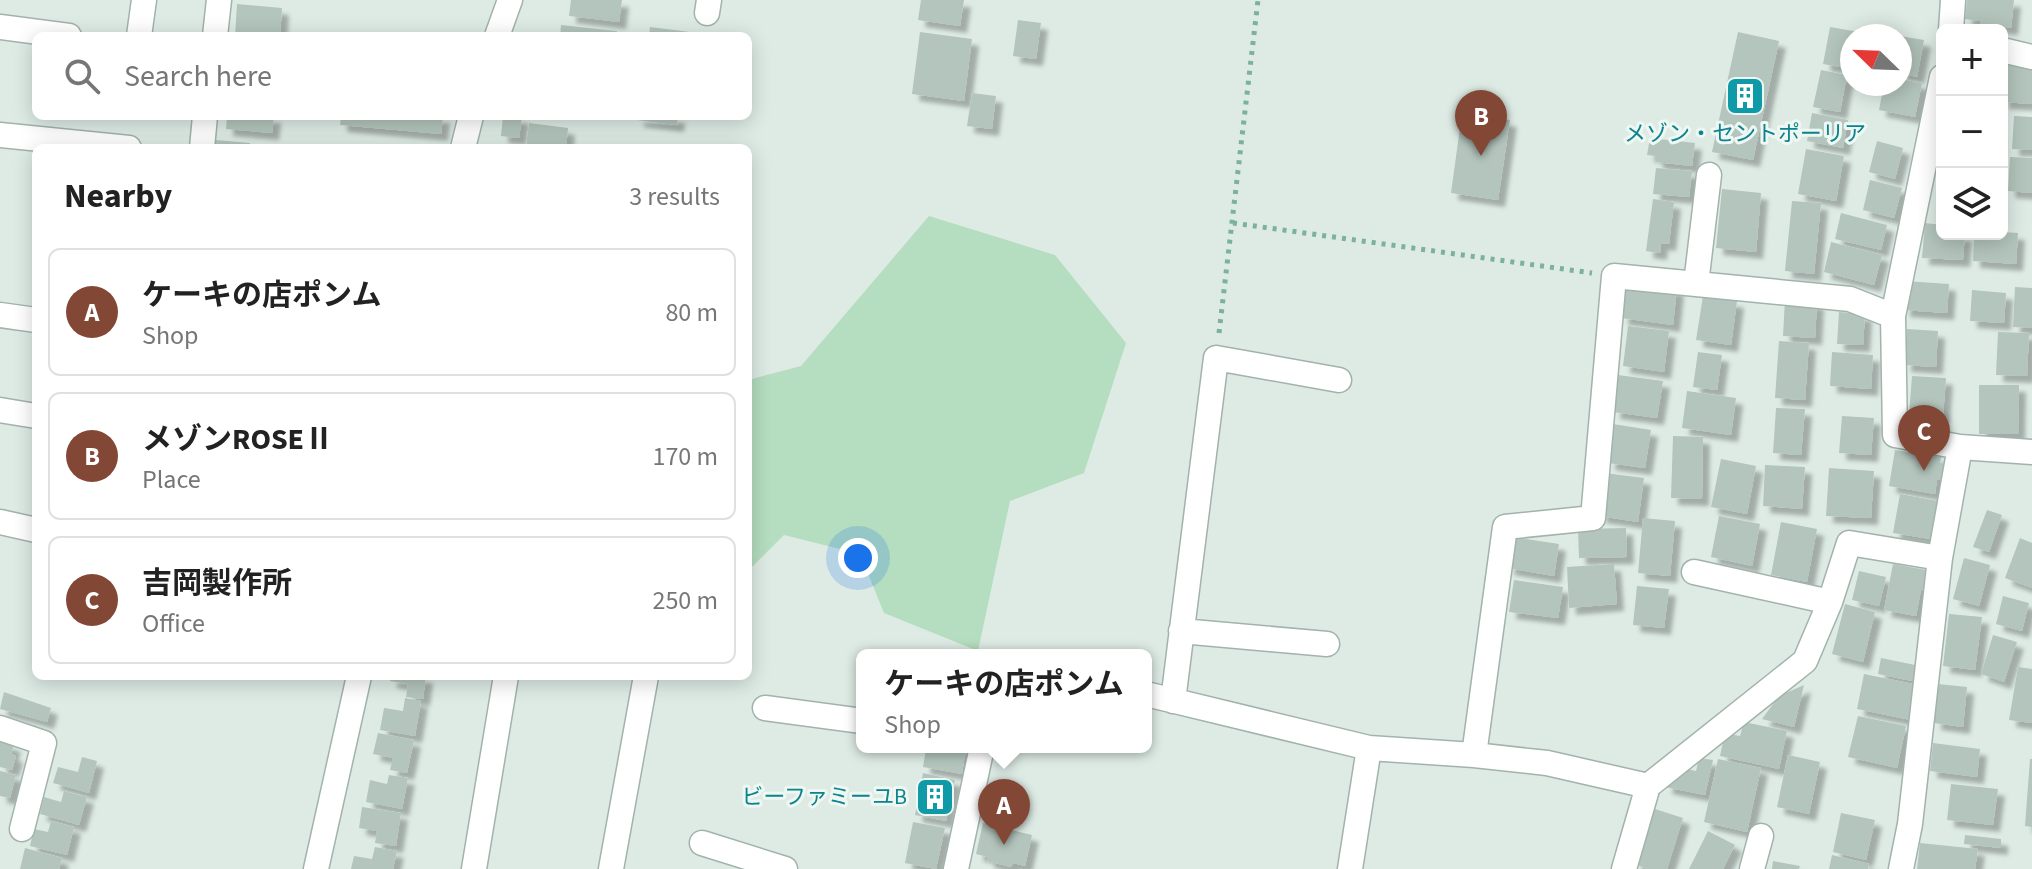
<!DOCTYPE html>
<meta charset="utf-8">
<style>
:root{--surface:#fff;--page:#f2f2f2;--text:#222;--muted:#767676;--line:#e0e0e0;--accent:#834735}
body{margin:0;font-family:"Source Sans 3","Noto Sans JP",sans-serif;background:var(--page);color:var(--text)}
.controls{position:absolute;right:24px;top:24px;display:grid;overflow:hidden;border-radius:12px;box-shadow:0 4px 20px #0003}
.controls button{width:72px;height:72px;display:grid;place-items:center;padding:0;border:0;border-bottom:2px solid var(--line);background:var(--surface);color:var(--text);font:40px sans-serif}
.compass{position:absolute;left:1840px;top:24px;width:72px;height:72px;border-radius:50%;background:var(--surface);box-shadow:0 4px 20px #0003;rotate:293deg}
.you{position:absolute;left:858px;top:558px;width:28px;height:28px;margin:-20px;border:6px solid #fff;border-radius:50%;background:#1a73e8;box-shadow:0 0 0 12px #1a73e833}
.badge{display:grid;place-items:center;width:52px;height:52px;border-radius:50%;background:var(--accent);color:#fff;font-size:26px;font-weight:700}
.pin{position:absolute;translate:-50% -66px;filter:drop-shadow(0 2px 4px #0008)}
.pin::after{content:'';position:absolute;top:42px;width:28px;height:24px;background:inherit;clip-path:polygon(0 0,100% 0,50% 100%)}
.popup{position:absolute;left:856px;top:649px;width:296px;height:104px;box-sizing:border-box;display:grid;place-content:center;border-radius:12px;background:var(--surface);filter:drop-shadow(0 2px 6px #0005);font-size:26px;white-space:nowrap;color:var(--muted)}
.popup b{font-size:30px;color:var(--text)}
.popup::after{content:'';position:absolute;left:50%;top:100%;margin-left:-16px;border:16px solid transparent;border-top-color:var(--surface)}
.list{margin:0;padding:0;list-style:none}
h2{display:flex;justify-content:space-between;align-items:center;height:104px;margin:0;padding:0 32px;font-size:34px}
h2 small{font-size:26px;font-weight:400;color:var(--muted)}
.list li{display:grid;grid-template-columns:52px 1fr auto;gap:24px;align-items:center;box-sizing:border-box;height:128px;margin:0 16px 16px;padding:0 16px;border:2px solid var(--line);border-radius:12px}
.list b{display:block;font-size:30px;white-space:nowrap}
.list p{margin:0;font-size:26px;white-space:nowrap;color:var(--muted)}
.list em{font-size:26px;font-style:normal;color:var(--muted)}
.icon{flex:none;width:44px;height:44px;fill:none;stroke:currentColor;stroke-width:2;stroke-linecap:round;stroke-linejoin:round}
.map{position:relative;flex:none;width:2032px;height:869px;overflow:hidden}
.search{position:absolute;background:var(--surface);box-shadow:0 4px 20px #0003;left:32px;top:32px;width:720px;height:88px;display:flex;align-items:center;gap:20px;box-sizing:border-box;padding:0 28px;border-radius:12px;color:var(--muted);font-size:30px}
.panel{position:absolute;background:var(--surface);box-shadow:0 4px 20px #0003;left:32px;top:144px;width:720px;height:536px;border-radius:12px}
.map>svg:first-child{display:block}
.green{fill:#b5ddbf}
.building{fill:#b3c5bd;filter:url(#shadow)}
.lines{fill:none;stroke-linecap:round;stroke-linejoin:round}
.minor-casing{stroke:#a1b3ac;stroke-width:27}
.path{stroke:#7cb09f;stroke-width:5;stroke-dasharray:4 6;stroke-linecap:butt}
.minor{stroke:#fff;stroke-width:24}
.labels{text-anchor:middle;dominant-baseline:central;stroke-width:6;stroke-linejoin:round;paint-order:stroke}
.culture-label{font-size:22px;fill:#0d838f;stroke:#eef7f2}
</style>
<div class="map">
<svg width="2032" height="869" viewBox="0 0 2032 869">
<defs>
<filter id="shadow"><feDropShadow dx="7" dy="7" stdDeviation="2" flood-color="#0004"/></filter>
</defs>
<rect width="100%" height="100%" fill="#deebe5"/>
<!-- green -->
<path class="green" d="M929 216 1055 255 1126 343 1084 473 1010 501 978 651 884 613 860 554 784 535 748 571V380L801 366Z"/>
<!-- building -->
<path class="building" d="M571 0H622L619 22 569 16Z
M921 0H964L960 26 918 20Z
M1967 0H2014L2011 28 1980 25V21L1965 19Z
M237 4 282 8 280 36H235Z
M1018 20 1041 23 1036 59 1013 56Z
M561 25 617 31 616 36H560Z
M650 27 690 32 689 36H649Z
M1830 27 1871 34 1852 36V69L1823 64Z
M920 32 972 39 964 101 912 94Z
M1738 32 1779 41 1753 160 1712 152Z
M1900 36 1924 40 1917 77 1900 73Z
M2002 61 2032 63V104L2002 102Z
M1821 70 1847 75 1840 112 1813 107Z
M1900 79 1922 83 1915 117 1879 110 1884 84H1900Z
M972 93 996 96 992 129 967 126Z
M1462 113 1510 120 1498 200 1451 193Z
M1812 113 1848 120 1843 148 1807 141Z
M227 116H274L272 133 226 129Z
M341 116H443L441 134 340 125Z
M503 116 522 117 519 138 501 136Z
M637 116H678L677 125 637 120Z
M2014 116 2032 117V150L2012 149Z
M529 123 568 128 566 148H526Z
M1650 138 1695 143 1692 166 1656 162V156L1647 155Z
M215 140 250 143V148H214Z
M1877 141 1903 148 1895 179 1869 172Z
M1806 149 1844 156 1836 201 1798 194Z
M2010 157 2032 158V193L2008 191Z
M1656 168 1692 171 1689 197 1653 194Z
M1870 180 1902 188 1894 218 1863 210Z
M1722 189 1761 193 1756 252 1716 248Z
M1653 199 1674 202 1669 244 1661 243 1660 253 1646 251Z
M1792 201 1821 203 1814 274 1785 271Z
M1841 213 1887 225 1881 250 1835 239Z
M1925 223 1942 225V234H1965L1963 260 1922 258Z
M2002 232 2018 233 2016 264 1973 261 1974 234Z
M1831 242 1882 255 1874 285 1824 272Z
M1905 281 1949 284 1947 313 1903 310Z
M1626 282 1677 288 1673 325 1621 318Z
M2015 287 2032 288V328L2013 327Z
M1972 290 2006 293 2004 323 1970 321Z
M1703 296 1737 301 1731 345 1696 340Z
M1785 300 1817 302 1815 338 1783 336Z
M1839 312 1865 314 1863 345 1837 344Z
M1628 326 1669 331 1664 372 1623 366Z
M1907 329 1938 331 1936 367 1904 365Z
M1998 332 2029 333 2027 376 1996 375Z
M1779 341 1809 343 1805 400 1775 398Z
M1698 352 1722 355 1717 390 1693 387Z
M1832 352 1873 355 1871 389 1830 386Z
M1618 375 1663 381 1657 418 1613 412Z
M1912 376 1946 378 1943 416 1909 414Z
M1979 385H2019L2018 434H1979Z
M1687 391 1736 398 1731 435 1682 428Z
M1776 408 1805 409 1801 455 1773 453Z
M1842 416 1874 418 1871 455 1839 453Z
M1613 424 1651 430 1645 468 1608 463Z
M1673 436 1703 437 1702 499 1671 498Z
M1895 450 1941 457 1940 463 1950 465 1948 481 1937 479 1935 494 1889 486Z
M1721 459 1756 466 1747 514 1711 507Z
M1765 465 1805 467 1802 509 1763 506Z
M1829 468 1874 471 1871 518 1826 516Z
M1605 473 1644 478 1638 522 1599 516Z
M1900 494 1943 502 1937 540 1893 533Z
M1987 510 2002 515 1989 552 1973 547Z
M1719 516 1760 524 1752 566 1711 557Z
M1643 518 1675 521 1670 576 1638 573Z
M1781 522 1817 529 1807 582 1771 575Z
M1626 528 1627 557 1579 558 1578 529Z
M1513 537 1559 544 1554 576 1507 568Z
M2020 538 2032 543V588L2005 578Z
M1964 558 1990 565 1979 606 1953 599Z
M1614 564 1617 604 1569 608 1567 567Z
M1893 564 1932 571 1929 591 1921 590 1916 616 1884 610Z
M1859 571 1886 577 1879 606 1852 600Z
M1514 580 1563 587 1558 618 1509 612Z
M1637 586 1669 589 1664 628 1633 625Z
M2003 596 2029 603 2022 631 1996 624Z
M1845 604 1875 612 1863 662 1832 654Z
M1949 614 1982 617 1975 670 1943 666Z
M1993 635 2017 642 2004 682 1981 674Z
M1881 658 1920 666 1917 682 1878 674Z
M2018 667 2032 669V723L2009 720Z
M1864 674 1918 685 1911 720 1857 709Z
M390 676H426L423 699 406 697 408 684 390 681Z
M1938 684 1967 687 1963 727 1934 723Z
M1804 685 1794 727 1762 719 1779 696Z
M4 692 51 708 47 722 0 709Z
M405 698 421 701 415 736 380 730 384 708 403 711Z
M1858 716 1906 726 1897 768 1848 757Z
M1744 722 1787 731 1779 769 1720 756 1725 733 1740 736Z
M378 733 414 740 407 773 390 770 393 758 373 754Z
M0 741 14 745 11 754 16 756 12 770 0 767Z
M1933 743 1980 749 1977 777 1930 771Z
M943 747H966L962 774 923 767 926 749 942 751Z
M1788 755 1820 762 1809 814 1777 807Z
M82 757 97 761 89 793 53 783 58 767 78 772Z
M1699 758 1713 760 1705 795 1665 787 1668 774 1681 777 1683 768 1696 771Z
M1718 759 1761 768 1747 832 1704 822Z
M2030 759H2032V827L2025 826Z
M0 771 16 775 10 798 0 796Z
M923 773 955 780 946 821 915 815Z
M389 775 408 778 402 809 366 802 370 780 387 784Z
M1951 784 1998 789 1993 825 1947 820Z
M64 791 87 797 79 825 40 814 44 797 61 802Z
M362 807 401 813 396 846 375 843 377 831 359 828Z
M1652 808 1683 818 1667 869H1648L1634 864Z
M1841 813 1875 820 1866 860 1833 852Z
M51 821 74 827 67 855 30 846 34 829 48 832Z
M913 822 945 828 936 869 905 863Z
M983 823 1032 835 1025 866 1013 863 1011 867 987 861 988 857 976 854Z
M1708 831 1735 845 1723 869H1689Z
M1965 835 2001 839V848L1964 844Z
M1920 843 1978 849 1975 869H1917Z
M375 847 397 851 393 869H351L354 856 372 859Z
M25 848 62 858 59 869H20Z
M1832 855 1869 864 1868 869H1829Z
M1773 861 1800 866 1799 869H1772Z"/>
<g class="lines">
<!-- minor casing -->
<g class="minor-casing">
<path id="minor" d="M707 13 709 0
M0 27 69 36
M1951 30 1953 0
M139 36 144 0
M215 36 219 0
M497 36 510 0
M2002 50 2032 57
M0 135 129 148
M202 148 205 116
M463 148 471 116
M1696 284 1709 175
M0 315 36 320
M1893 316 1942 77
M0 410 36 416
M1960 447 2032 452
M0 522 36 530
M1694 572 1830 602
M1181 631 1327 644
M1146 694 1369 748 1474 755 1547 763 1648 786 1805 661 1830 602 1849 543 1940 558
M1173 701 1216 358 1339 380
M765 708 862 721
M0 728 44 743 22 829
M1474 755 1505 527 1593 518 1614 276 1850 299 1893 316 1895 435 1960 447 1940 558 1910 824 1901 869
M702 843 785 869
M316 869 359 676
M474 869 506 676
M611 869 646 676
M956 869 982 747
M1350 869 1369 748
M1624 869 1648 786
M1752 869 1761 836"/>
</g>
<!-- path -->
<path class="path" d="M1233 223 1592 273
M1219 333 1258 0"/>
<!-- minor -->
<use href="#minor" class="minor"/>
</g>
<!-- icons -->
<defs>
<g id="building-square" transform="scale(2)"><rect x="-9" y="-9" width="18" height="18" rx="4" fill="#0f9aa8" stroke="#eef7f2"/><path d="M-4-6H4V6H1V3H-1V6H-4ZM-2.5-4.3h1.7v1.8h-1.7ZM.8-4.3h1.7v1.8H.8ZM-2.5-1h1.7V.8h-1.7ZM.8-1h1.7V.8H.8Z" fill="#fff"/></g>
</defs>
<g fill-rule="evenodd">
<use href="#building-square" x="1745" y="96"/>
<use href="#building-square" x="935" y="797"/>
</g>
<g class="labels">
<!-- culture labels -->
<g class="culture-label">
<text x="1745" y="134">メゾン・セントポーリア</text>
<text x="907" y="797" text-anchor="end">ビーファミーユB</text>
</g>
</g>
</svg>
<div class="controls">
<button>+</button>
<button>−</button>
<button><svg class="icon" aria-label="layers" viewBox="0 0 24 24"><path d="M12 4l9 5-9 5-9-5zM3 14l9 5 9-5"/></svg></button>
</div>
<svg class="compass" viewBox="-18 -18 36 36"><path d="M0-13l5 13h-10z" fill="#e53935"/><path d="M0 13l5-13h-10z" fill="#767676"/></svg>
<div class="you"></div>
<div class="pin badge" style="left:1004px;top:845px">A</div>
<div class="popup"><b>ケーキの店ポンム</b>Shop</div>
<div class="pin badge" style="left:1481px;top:156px">B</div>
<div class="pin badge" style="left:1924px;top:471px">C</div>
<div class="search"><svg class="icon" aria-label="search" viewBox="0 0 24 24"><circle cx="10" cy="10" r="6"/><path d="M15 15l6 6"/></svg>Search here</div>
<section class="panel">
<h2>Nearby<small>3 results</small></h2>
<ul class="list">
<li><span class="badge">A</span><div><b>ケーキの店ポンム</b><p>Shop</p></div><em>80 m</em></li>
<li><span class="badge">B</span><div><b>メゾンROSEⅡ</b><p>Place</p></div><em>170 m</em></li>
<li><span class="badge">C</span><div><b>吉岡製作所</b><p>Office</p></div><em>250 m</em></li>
</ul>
</section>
</div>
